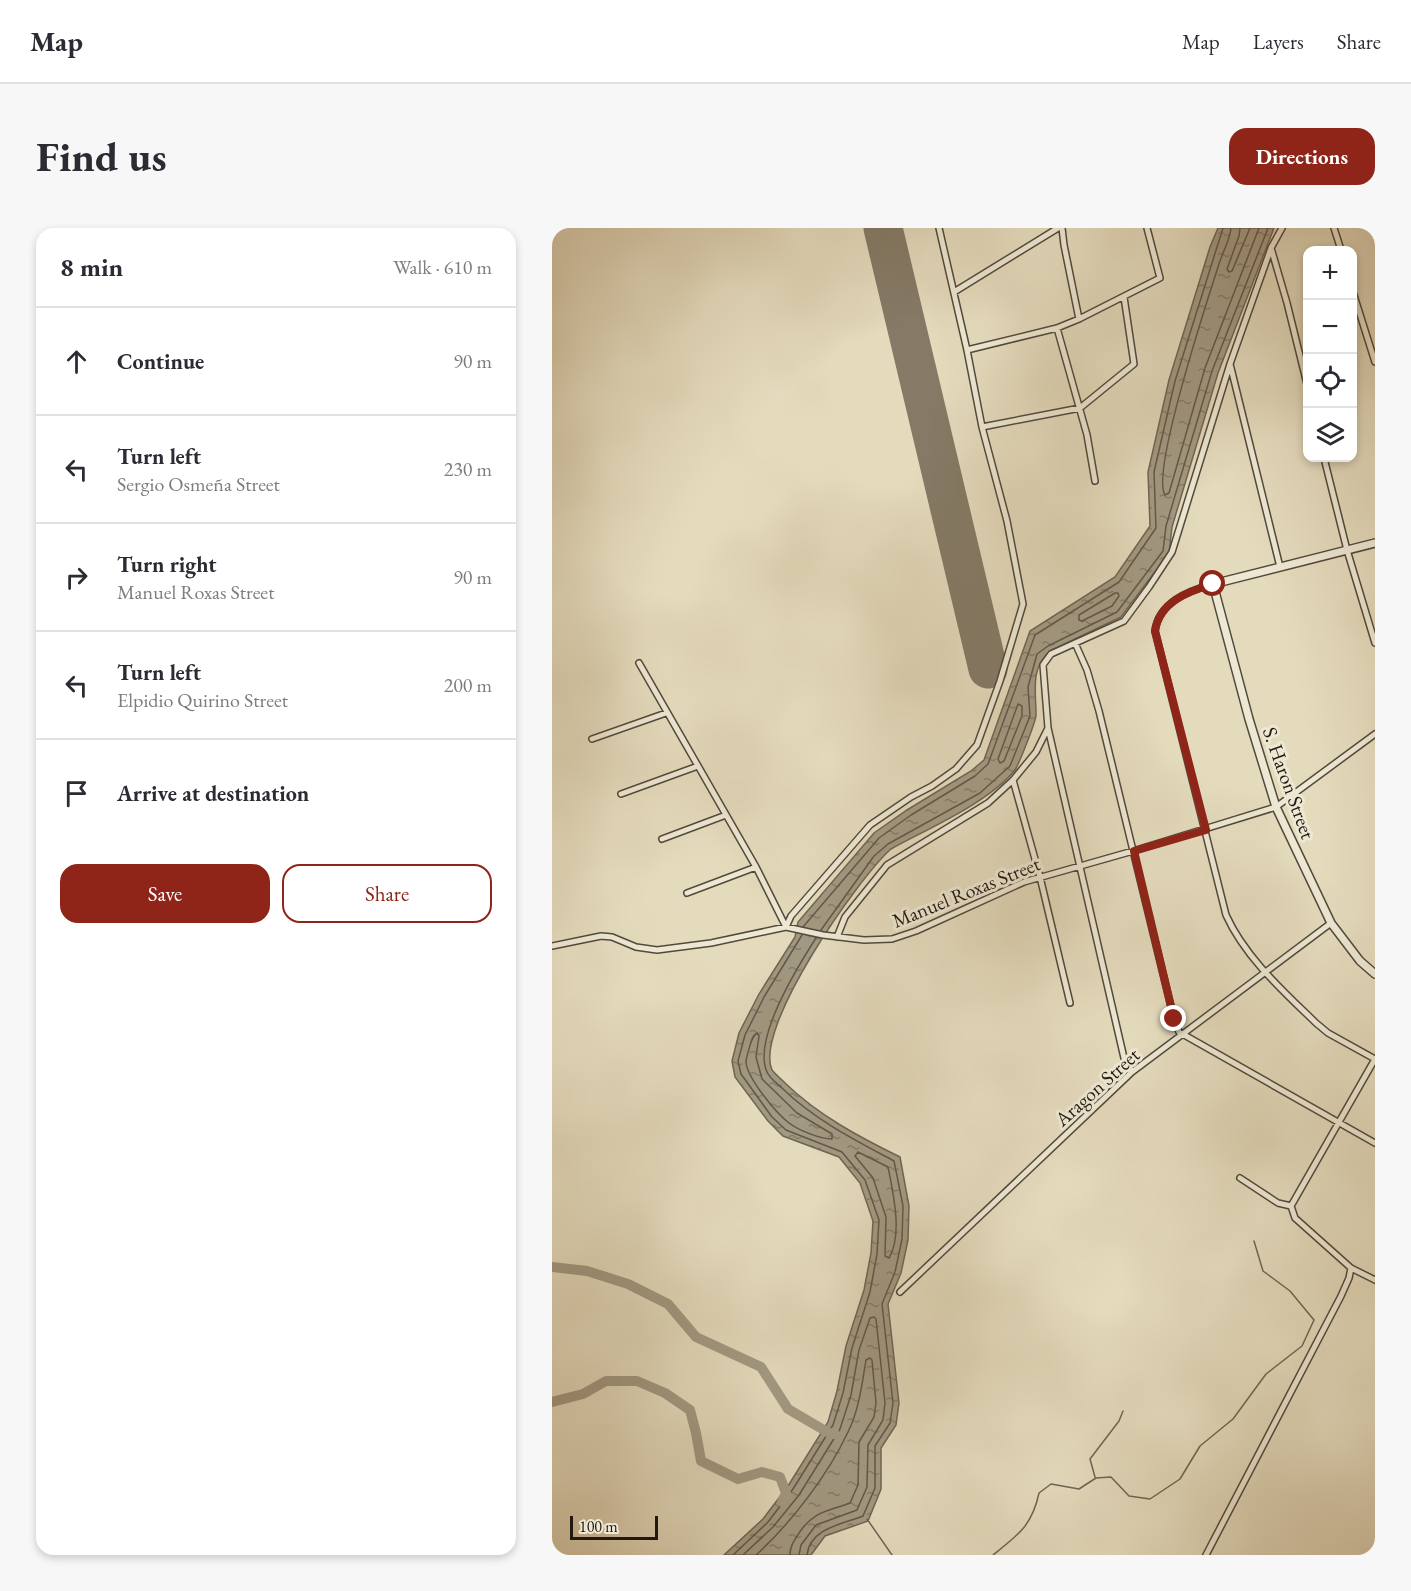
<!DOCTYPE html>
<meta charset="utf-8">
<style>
:root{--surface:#fff;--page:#f7f7f7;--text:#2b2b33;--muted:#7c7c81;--line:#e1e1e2;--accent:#8f2418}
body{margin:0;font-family:"EB Garamond",serif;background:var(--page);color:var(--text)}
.controls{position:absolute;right:18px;top:18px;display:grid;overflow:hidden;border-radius:12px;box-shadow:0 3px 9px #0003}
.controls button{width:54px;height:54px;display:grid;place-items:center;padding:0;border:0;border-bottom:2px solid var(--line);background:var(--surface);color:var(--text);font:30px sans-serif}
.scale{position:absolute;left:18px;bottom:15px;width:88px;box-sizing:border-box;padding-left:6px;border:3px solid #23180f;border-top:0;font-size:16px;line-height:21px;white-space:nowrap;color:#23180f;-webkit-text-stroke:4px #ede8d4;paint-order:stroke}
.stop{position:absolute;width:18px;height:18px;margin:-14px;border:4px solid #8f2418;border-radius:50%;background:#fff}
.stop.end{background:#8f2418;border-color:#fff;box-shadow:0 2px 6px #0008}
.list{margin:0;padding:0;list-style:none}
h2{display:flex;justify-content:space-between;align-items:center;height:78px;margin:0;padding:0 24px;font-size:26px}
h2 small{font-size:20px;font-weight:400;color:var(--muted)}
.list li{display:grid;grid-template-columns:39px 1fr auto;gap:18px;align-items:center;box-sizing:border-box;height:108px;padding:0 24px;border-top:2px solid var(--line)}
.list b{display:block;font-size:22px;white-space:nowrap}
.list p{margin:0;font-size:20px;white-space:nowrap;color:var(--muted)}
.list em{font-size:20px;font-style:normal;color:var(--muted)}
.actions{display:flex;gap:12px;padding:18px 24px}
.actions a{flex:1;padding:14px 0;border:2px solid var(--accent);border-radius:18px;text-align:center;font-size:21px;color:var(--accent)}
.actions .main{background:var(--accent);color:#fff}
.icon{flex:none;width:33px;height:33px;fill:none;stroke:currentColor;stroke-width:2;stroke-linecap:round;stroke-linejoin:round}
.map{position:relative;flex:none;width:823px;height:1327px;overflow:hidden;border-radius:18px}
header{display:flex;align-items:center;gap:36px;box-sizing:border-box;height:84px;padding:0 30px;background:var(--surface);border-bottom:2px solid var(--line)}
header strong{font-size:28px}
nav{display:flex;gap:33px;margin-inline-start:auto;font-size:21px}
.intro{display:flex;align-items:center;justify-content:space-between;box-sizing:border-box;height:144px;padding:0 36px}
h1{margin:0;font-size:42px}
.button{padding:15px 27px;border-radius:18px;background:var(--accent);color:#fff;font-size:21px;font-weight:700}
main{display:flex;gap:36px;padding:0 36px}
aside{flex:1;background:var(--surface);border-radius:18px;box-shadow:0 3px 9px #0003}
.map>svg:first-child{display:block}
.water{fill:url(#water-ripples);stroke:#6f6554;stroke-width:1.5}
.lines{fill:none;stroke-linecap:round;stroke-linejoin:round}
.shore{stroke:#625848;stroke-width:1.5}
.stream{stroke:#6f6554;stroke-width:1.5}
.river{stroke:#a29982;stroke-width:10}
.runway{stroke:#847a66;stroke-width:39}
.minor-casing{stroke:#53493a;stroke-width:8}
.tertiary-casing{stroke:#53493a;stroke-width:10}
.minor{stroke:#ede8d4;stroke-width:5}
.tertiary{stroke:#ede8d4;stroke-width:7}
.route{stroke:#8f2418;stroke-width:8}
.labels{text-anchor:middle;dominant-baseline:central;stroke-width:6;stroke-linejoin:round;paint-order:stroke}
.street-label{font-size:20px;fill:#23180f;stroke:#ede8d4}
</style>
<header>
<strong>Map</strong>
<nav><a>Map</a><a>Layers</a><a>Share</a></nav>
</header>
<div class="intro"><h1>Find us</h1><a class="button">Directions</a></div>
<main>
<aside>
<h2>8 min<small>Walk · 610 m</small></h2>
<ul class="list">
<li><svg class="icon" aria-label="ahead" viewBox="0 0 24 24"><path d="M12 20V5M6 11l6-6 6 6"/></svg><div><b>Continue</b></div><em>90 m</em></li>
<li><svg class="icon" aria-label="left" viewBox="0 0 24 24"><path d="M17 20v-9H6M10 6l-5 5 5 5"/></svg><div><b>Turn left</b><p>Sergio Osmeña Street</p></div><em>230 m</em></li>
<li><svg class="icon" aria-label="right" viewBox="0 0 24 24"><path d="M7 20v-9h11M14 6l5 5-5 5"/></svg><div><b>Turn right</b><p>Manuel Roxas Street</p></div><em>90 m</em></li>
<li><svg class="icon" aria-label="left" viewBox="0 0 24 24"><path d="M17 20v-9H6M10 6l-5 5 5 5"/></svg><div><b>Turn left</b><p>Elpidio Quirino Street</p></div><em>200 m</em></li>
<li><svg class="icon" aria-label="arrive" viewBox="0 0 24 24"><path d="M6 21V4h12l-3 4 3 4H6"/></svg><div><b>Arrive at destination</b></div></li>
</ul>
<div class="actions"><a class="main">Save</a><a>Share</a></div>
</aside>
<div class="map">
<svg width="823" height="1327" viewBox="0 0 823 1327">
<defs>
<pattern id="water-ripples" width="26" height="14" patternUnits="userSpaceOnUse" patternTransform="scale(1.5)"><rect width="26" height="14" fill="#a29982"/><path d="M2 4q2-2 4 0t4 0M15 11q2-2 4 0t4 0" fill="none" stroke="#847c69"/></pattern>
</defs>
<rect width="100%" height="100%" fill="#e4dbbd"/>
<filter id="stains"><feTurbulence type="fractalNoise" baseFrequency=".00333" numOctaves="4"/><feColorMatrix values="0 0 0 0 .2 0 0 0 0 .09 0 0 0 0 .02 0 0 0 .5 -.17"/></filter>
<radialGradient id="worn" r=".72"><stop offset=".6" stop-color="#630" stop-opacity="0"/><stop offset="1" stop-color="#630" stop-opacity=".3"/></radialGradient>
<!-- water -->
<path class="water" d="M666 0H722L666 145 620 299 617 325 569 389 498 423C478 440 484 463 484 487 484 493 467 536 463 542 436 575 377 600 339 621 307 649 201 800 220 842 223 846 229 851 233 855 266 887 307 909 348 929L357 978 356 1012 349 1045 336 1076 347 1175 344 1197 329 1220V1261L316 1293 273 1308 259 1327H172L211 1291 236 1258 276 1194 285 1163 294 1118 312 1062 319 1025 321 993 308 955 287 929 231 908 216 893 183 849 180 833 187 805 207 766 243 709 246 694 322 605 355 582 419 543 432 532 478 403 563 349 598 298 596 244 617 152 658 19Z"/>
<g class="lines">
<!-- shore -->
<path class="shore" d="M679 0C678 13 669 27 666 39 655 73 599 245 613 267L617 265 653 140 707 0
M688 0 687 8 675 41 677 44 680 43 698 0
M563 365H566L567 368 560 378 530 393 527 392V387Z
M466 476 470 478V488L452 533 448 535 446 531Z
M251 699 327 610 359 587 423 548 436 536 483 407 567 354 604 300 602 244 623 153 671 0
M269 702 322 628 336 616 428 565 458 538 478 488 476 459 485 426 496 418 565 384 611 323 614 298 660 143 716 0
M205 805 207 808 204 829 210 851 245 885 280 906V911C268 911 246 902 237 895 224 885 195 850 194 834 194 830 196 825 197 821 199 814 200 808 205 805Z
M306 924 336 939C341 964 351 1007 337 1030L333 1028 334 989 321 950 303 928Z
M181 1327 216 1294 241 1261 281 1197 291 1165 300 1120 318 1064 325 1026 327 992 313 952 290 924 234 902 220 889 189 846 186 833 193 807 212 769 250 707
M191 1327 221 1299 247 1267 288 1201 299 1167 307 1122 318 1090 322 1089 324 1091 333 1175 331 1192 316 1217 315 1259 305 1282 264 1297 249 1317 247 1327
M204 1327C239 1295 276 1247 296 1204 307 1182 310 1156 314 1132L318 1130 320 1132 324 1175 322 1189 307 1214 306 1257 298 1275C274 1284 262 1283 247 1305 242 1313 238 1318 238 1327
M255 1327C258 1300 291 1296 311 1288L323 1260V1218L338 1195 341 1175 330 1076 343 1044 350 1011 351 978 342 933C303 912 263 892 231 861 226 856 218 851 215 844 200 811 246 738 264 710"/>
<!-- stream -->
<path class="stream" d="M543 1249 538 1231 567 1193 571 1183
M315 1291 340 1327
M441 1327C466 1307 480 1298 487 1265L499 1256 527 1261 544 1250 559 1249 577 1268 598 1271 628 1251 648 1218 681 1191 714 1146 750 1118 762 1092 738 1063 711 1043 702 1013"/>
<!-- river -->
<path class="river" d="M0 1039 35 1043 76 1056 116 1076 144 1109 209 1139 236 1181 277 1205 283 1206
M0 1174 31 1166 54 1153H85L113 1165 138 1182 144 1205 149 1233 186 1251 210 1244 228 1249 234 1265 230 1274"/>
<!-- runway -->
<path class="runway" d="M331 0 436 441"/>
<!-- minor casing -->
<g class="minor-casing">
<path id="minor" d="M510 0 512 17 527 91
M782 0 789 22
M719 20 735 75 756 160
M800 61 823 134
M402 64 506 0
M505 100 535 207 543 253
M415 122 505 100 527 91 608 50 595 0
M430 199 528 180 582 136 572 69
M772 230 795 322 823 415
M728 339 678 136 719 20 730 0
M661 356C636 363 607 374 603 403L674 687C693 729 731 763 764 795L776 805 823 831
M523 415 535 442 547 483 622 791 627 804 823 915
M87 435 204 639 234 699
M496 500 572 830 580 844
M40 511 114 485
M461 552 488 649 518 775
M69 566 146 538
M110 611 174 587
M135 665 204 639
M234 699 239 688 318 597 359 569 380 558 404 541 425 517 448 453 471 376 455 293 430 199 415 122 387 0
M285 709 293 689 335 637 436 575 461 552 484 524 496 500 491 437 499 426 572 393 597 359 620 324 678 136
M0 718 49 708 60 709 84 719 105 722 159 715 234 699 271 707 312 712 340 711 364 703 472 654 581 623 724 579 823 506
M688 950 726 975 739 978
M739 978 823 831
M739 978 743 990 799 1040 823 1052
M348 1064 580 844 779 695
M654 1327 789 1068 797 1050 799 1040"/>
</g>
<!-- tertiary casing -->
<g class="tertiary-casing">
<path id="tertiary" d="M823 315 661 356 697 491 724 579 779 695 808 733 823 746"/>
</g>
<!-- minor -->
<use href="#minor" class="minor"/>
<!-- tertiary -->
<use href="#tertiary" class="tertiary"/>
</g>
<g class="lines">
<!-- route -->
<path class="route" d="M622 791 582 623 654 602 603 403C607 374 637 363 661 356"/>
</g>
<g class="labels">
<!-- street labels -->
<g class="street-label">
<text transform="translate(737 555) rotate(70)">S. Haron Street</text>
<text transform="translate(414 664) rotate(-22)">Manuel Roxas Street</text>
<text transform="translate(545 859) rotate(-42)">Aragon Street</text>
</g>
</g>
<rect width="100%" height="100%" filter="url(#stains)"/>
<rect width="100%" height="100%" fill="url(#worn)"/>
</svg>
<div class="controls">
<button>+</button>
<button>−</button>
<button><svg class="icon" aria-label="locate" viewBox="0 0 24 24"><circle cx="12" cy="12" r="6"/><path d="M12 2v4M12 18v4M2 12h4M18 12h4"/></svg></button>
<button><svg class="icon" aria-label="layers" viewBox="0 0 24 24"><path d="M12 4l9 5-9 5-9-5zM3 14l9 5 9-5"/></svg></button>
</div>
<div class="scale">100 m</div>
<div class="stop" style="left:661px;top:356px"></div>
<div class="stop end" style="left:622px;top:791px"></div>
</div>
</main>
